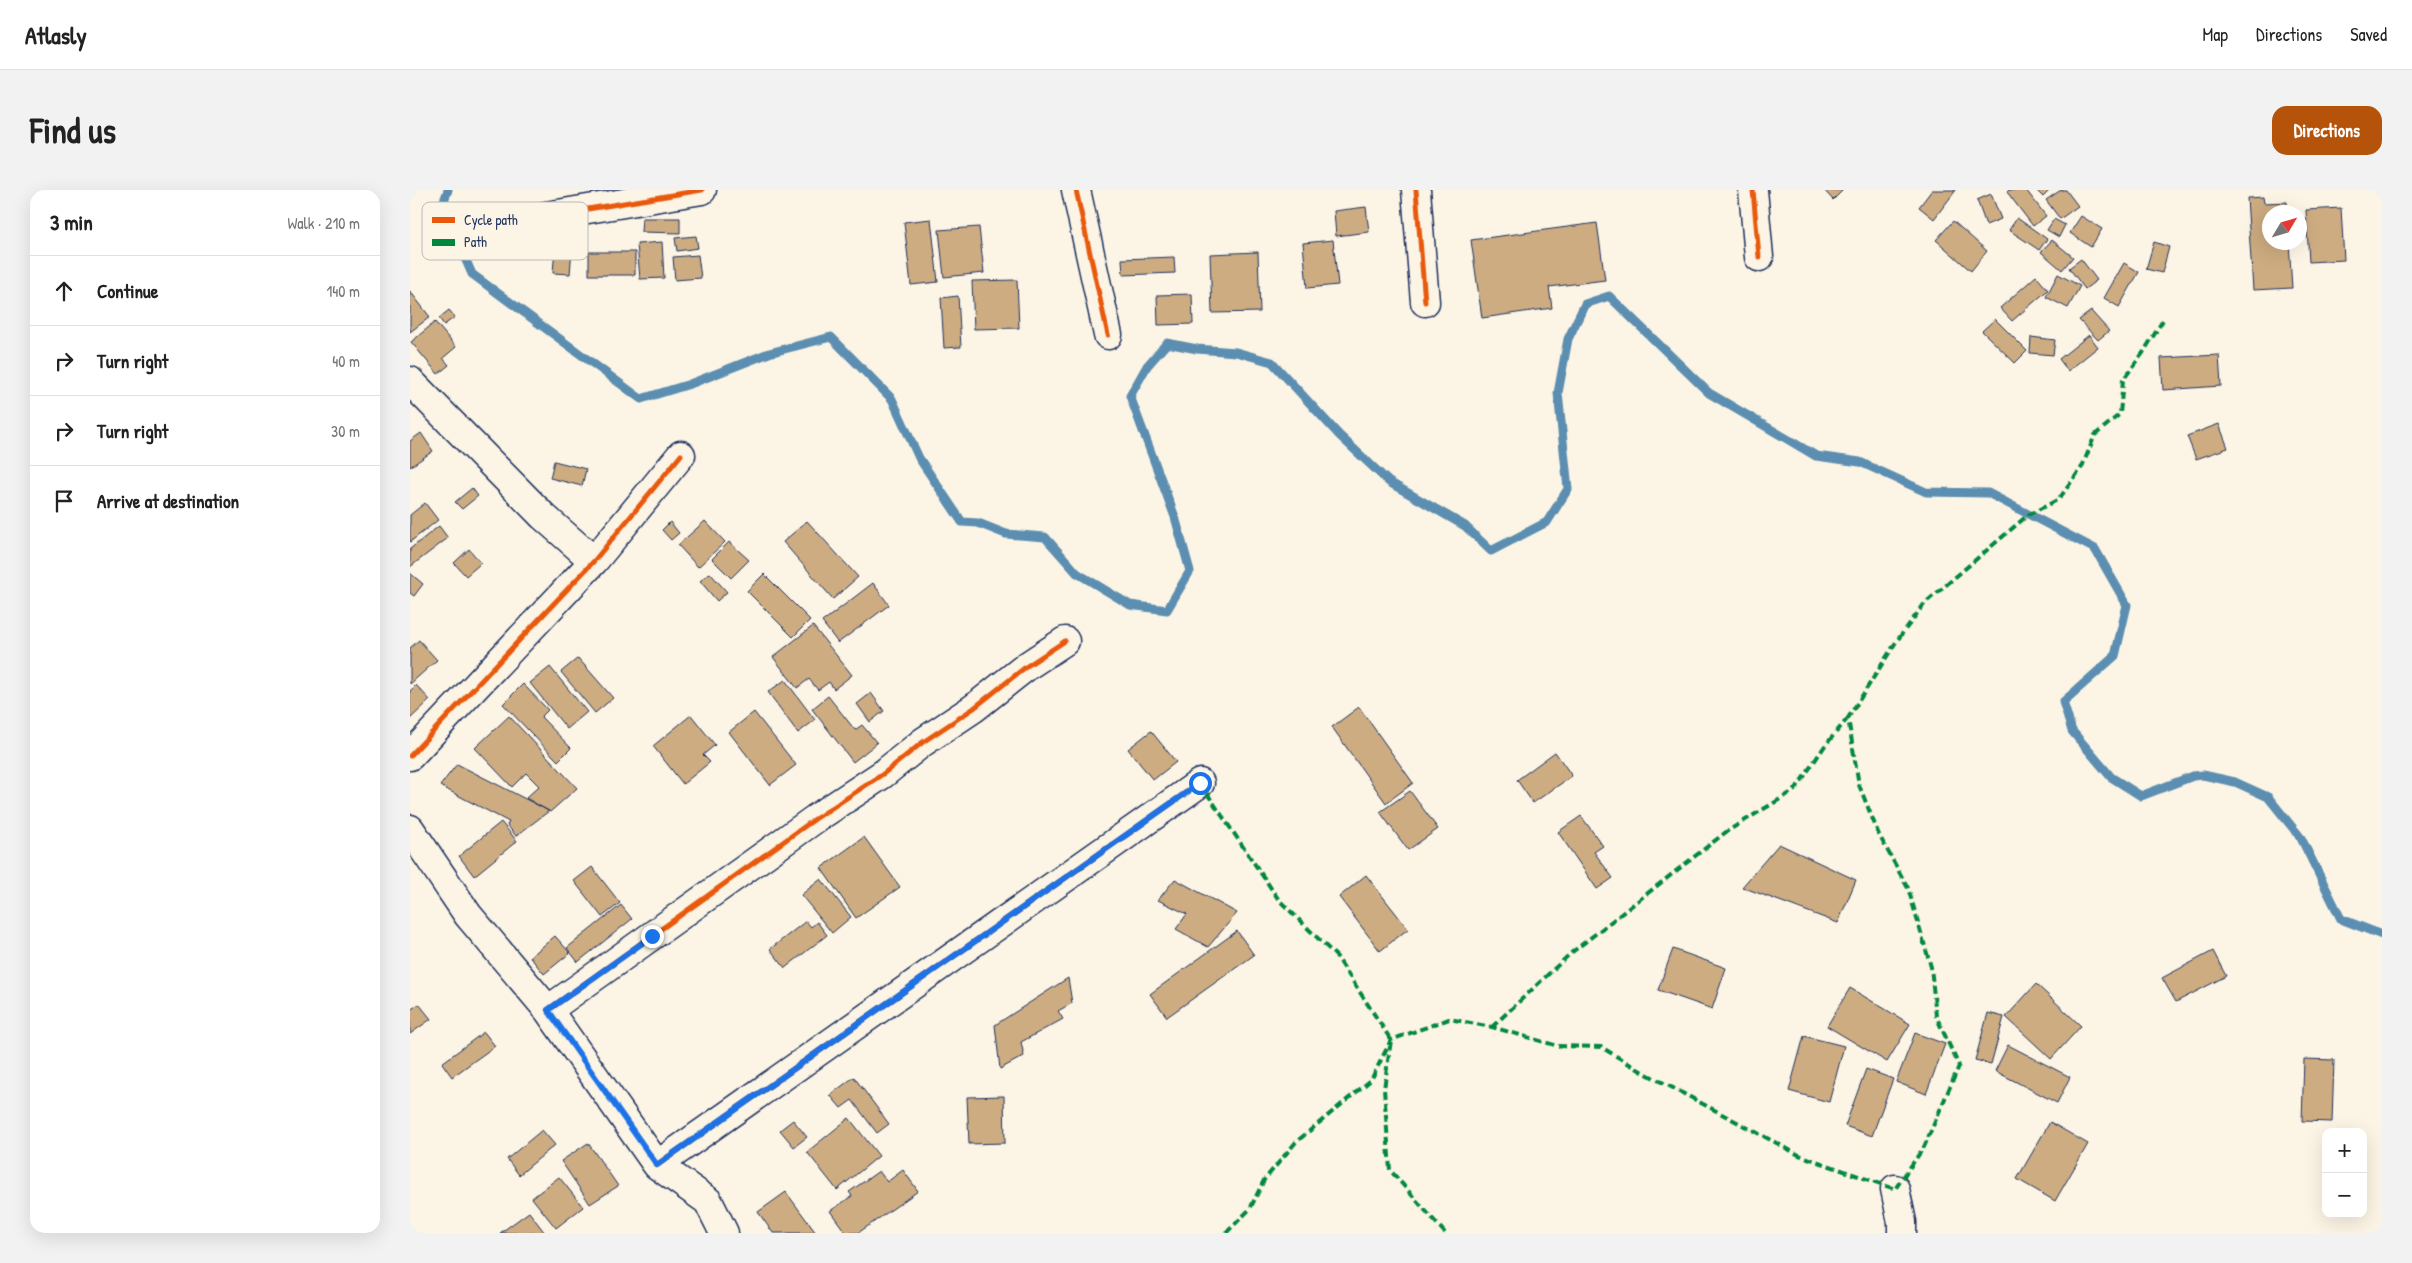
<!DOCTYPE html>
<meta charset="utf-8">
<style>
:root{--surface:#fff;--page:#f2f2f2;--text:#222;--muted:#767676;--line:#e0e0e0;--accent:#b45309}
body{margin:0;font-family:"Patrick Hand",sans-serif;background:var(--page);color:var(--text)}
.controls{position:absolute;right:15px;bottom:15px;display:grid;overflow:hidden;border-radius:10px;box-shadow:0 5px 20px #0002}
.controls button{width:45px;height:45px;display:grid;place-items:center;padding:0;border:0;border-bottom:1px solid var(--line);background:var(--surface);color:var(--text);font:25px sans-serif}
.compass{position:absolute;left:1852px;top:15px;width:45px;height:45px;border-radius:50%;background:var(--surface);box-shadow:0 5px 20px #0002;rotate:52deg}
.stop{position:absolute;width:15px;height:15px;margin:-11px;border:4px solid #1a73e8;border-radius:50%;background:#fff}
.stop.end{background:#1a73e8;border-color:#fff;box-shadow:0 1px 5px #0008}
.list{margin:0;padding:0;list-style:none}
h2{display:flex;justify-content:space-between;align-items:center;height:65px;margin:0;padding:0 20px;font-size:21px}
h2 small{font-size:16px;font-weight:400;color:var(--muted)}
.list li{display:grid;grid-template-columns:32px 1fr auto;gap:15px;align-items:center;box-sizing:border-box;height:70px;padding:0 20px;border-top:1px solid var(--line)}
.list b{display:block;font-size:19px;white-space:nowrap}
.list em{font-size:16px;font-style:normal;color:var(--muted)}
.icon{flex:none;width:28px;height:28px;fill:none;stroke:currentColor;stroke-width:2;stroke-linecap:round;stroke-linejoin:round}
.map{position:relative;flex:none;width:1972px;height:1043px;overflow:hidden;border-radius:15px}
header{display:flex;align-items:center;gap:30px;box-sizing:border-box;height:70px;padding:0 25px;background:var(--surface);border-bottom:1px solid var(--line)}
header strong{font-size:24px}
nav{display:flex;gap:28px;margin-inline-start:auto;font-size:18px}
.intro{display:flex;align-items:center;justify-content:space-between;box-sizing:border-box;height:120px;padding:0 30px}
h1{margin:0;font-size:35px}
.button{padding:12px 22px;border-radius:15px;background:var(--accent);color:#fff;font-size:18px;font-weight:700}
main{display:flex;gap:30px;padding:0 30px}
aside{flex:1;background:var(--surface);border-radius:15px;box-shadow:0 5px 20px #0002}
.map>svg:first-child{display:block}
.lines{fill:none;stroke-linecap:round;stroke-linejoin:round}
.stream{stroke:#5c8eb1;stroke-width:9}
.building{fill:#ceac81;stroke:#1b2f5e}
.minor-casing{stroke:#1b2f5e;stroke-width:31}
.minor{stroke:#fcf5e5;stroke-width:28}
.quiet{stroke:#00873e;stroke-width:4;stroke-dasharray:8 4;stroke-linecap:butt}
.cycleway-casing{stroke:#fcf5e5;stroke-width:8}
.cycleway{stroke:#e8590c;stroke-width:5}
.route{stroke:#1a73e8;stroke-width:6}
.key{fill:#fcf5e5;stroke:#b8babc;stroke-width:1}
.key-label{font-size:14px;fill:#1b2f5e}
</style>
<header>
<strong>Atlasly</strong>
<nav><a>Map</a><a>Directions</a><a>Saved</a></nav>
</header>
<div class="intro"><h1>Find us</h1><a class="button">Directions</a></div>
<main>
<aside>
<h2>3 min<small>Walk · 210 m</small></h2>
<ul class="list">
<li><svg class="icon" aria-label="ahead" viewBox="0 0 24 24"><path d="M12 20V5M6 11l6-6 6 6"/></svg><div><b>Continue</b></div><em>140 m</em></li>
<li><svg class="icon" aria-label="right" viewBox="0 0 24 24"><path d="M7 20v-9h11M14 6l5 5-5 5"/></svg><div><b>Turn right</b></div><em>40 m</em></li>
<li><svg class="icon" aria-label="right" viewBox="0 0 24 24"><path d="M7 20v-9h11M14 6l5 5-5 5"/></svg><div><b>Turn right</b></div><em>30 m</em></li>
<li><svg class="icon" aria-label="arrive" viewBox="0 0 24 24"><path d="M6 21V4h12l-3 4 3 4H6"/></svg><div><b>Arrive at destination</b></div></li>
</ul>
</aside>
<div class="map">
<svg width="1972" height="1043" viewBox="0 0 1972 1043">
<rect width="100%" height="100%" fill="#fcf5e5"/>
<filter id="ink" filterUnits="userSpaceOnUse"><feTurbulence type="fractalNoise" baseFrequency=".02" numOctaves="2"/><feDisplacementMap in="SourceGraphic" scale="10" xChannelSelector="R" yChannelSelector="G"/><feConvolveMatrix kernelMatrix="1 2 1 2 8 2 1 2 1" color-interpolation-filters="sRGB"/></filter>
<g filter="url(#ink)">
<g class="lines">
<!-- stream -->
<path class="stream" d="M38 0 32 16 62 84 231 209 280 194 359 163 421 147 482 209 509 268 552 332 568 333 596 344 635 347 667 383 720 415 757 420 780 381 765 327 720 206 737 176 757 153 787 159 826 162 862 172 929 245 979 292 1055 336 1081 361 1137 332 1158 299 1148 203 1158 149 1175 114 1199 106 1299 203 1406 266 1450 272 1516 302 1578 303 1685 359 1717 415 1705 466 1653 512 1662 541 1701 587 1731 606 1783 586 1793 585 1825 592 1858 607 1891 648 1931 729 1972 745"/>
</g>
<!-- building -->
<path class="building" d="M1414 0H1433L1423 10Z
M1522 0H1546L1524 29 1509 17Z
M1599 0H1616L1636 26 1623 36 1597 2Z
M1626 0H1640L1633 7Z
M1651 0H1656L1668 16 1650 29 1636 10Z
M1581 4 1591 29 1576 35 1567 10Z
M1853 7 1854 13 1877 12V22H1860V52H1879L1882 98 1843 100 1837 8Z
M956 17 959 42 926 46 924 21Z
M1931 18 1934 70 1899 72 1896 20Z
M1671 26 1692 39 1681 57 1660 43Z
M232 28H270V43L231 42Z
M1607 28 1637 49 1629 60 1599 40Z
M521 29 528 92 501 95 494 32Z
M1644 29 1655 35 1649 47 1637 40Z
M1543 31 1577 61 1561 81 1526 50Z
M1187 33 1195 90 1139 97 1142 118 1072 128 1061 50Z
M569 37 574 83 534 87 529 40Z
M286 46 288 58 267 61 265 48Z
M923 50 928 95 897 98 893 53Z
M1642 50 1663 67 1652 80 1631 62Z
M252 52 254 88 230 89 227 54Z
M1744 52 1759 57 1752 83 1736 79Z
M145 58 162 59 160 84 143 83Z
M179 62H225V85H179Z
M848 62 850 122 802 123 800 64Z
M288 65 291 88 265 90 263 67Z
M764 67 765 83 713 85 712 69Z
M1671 69 1687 90 1675 99 1659 78Z
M1714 73 1729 82 1709 117 1694 108Z
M1648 84 1670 96 1658 118 1636 107Z
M1626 86 1638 100 1602 131 1590 118Z
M607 90 609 138 564 139 562 91Z
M0 101 20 127 0 142Z
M782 104 783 134 748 135 747 105Z
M548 106 551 157 534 158 531 108Z
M39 120 45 127 34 135 29 128Z
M1681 121 1699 141 1688 150 1669 130Z
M1585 129 1617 161 1605 173 1572 141Z
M25 132 46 157 33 168 39 175 28 184 1 152Z
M1679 145 1688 157 1658 181 1649 169Z
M1621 147 1645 150 1643 165 1620 163Z
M1809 165 1811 196 1753 200 1751 168Z
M1809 234 1818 258 1786 269 1777 246Z
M11 243 23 261 0 277V251Z
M144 271 176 279 172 296 140 288Z
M62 298 68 306 52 319 45 312Z
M15 313 28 330 0 352V325Z
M295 331 315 352 288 377 268 355Z
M397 331 448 387 423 409 373 352Z
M260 332 269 343 261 350 252 340Z
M29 336 38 348 0 377V359Z
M319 352 339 370 321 388 302 369Z
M59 359 71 373 56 386 44 373Z
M0 383 13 394 4 406 0 403Z
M300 383 317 402 307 411 290 391Z
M354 384 400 430 383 447 337 401Z
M463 393 479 415 428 453 412 432Z
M403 436 442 485 424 499 419 492 408 500 399 489 387 498 363 467Z
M9 450 27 470 0 494V458Z
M168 468 203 508 185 523 151 482Z
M140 477 177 522 157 539 120 493Z
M375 490 405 530 388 543 358 502Z
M113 494 138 520 131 527 161 558 148 571 93 514Z
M6 495 20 510 0 529V501Z
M461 503 474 521 460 532 447 514Z
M418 506 445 540 452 535 467 553 443 572 402 519Z
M949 517 1003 593 976 613 922 537Z
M344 522 386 575 360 595 319 542Z
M281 525 305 555 293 565 300 572 273 594 243 556Z
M99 526 167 598 140 622 116 608 129 596 116 583 102 597 65 558Z
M741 541 766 572 743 590 718 559Z
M1145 562 1162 586 1123 613 1107 590Z
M47 574 139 621 106 646 97 635 99 632 30 596Z
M1000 601 1028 639 998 660 970 622Z
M1171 626 1193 656 1184 662 1203 688 1187 699 1148 642Z
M91 632 107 651 64 686 49 666Z
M454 647 490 697 446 728 411 678Z
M1369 654 1446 690 1428 733 1332 697Z
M182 677 210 713 192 727 164 691Z
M956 685 998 739 970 761 929 707Z
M411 689 441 727 422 743 391 705Z
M765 689 827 723 798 757 766 739 777 724 748 710Z
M211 715 222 729 168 772 157 758Z
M396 731 401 737 407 732 417 745 375 778 360 759Z
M827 741 844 765 757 827 740 804Z
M145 746 160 763 134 784 120 767Z
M1263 759 1316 778 1302 819 1248 800Z
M1803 761 1816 786 1766 812 1752 788Z
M658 788 662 813 648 821 653 829 611 852 614 866 590 879 585 835Z
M1626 794 1671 836 1641 869 1596 827Z
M1440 798 1500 834 1477 872 1417 836Z
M9 814 21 829 0 844V820Z
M1578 823 1594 827 1581 874 1565 870Z
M74 842 85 856 42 887 32 873Z
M1505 843 1535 854 1516 904 1486 892Z
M1394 846 1434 856 1419 912 1379 901Z
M1598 855 1660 887 1647 913 1585 881Z
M1894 869 1924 870 1922 932 1892 931Z
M1456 879 1483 889 1462 946 1435 936Z
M444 887 479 934 467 943 442 910 431 918 420 905Z
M594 906 595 953 559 954 557 907Z
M439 928 469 966 427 1000 397 962Z
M383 930 397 947 384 957 370 940Z
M1640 932 1678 954 1645 1011 1607 989Z
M132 940 145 955 109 985 97 969Z
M178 953 208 996 180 1014 151 971Z
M493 980 508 1001 448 1043H436L420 1021 442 1006 439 1002 469 981 477 992Z
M149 987 173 1017 146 1038 122 1008Z
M376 1002 406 1043H363L348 1022Z
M119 1022 135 1043H90Z"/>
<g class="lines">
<!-- minor casing -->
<g class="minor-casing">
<path id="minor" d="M666 0 698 145
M1006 0 1015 112
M1343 0 1349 67
M100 32 292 0
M0 191 133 326 184 371
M0 566 184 371 271 265
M0 639 58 725 138 820 247 975 298 1011 314 1043
M138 820 405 629 473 584 513 552 564 518 617 476 655 451
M247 975 790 593
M1485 999 1492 1032V1043"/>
</g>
<!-- minor -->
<use href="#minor" class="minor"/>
<!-- quiet -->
<path class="quiet" d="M790 593 869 710 927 767 981 850 974 899 980 980 1035 1043
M1082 837 1161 763 1316 642 1385 600 1414 557 1438 528
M816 1043 840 1019 854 990 886 952 961 890 981 850 1039 829 1082 837 1148 856 1191 857 1231 881 1389 965 1485 999 1514 957 1549 876 1526 826 1521 777 1498 698 1469 645 1449 595 1438 528 1486 452 1515 413 1618 325 1649 309 1672 277 1685 245 1710 224 1713 190 1733 163 1753 130"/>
<!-- cycleway casing -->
<g class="cycleway-casing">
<path id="cycleway" d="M666 0 698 145
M1006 0 1015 112
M1343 0 1349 67
M100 32 292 0
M0 566 184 371 271 265
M138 820 405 629 473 584 513 552 564 518 617 476 655 451
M247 975 790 593"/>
</g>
<!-- cycleway -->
<use href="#cycleway" class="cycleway"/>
</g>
</g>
<g class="lines" filter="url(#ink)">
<!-- route -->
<path class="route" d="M242 746 138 820 247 975 790 593"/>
</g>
<!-- legend -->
<rect x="12" y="12" width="166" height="58" rx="8" class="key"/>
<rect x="22" y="27" width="23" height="6" fill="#e8590c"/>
<rect x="22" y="49" width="23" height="7" fill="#00873e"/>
<g class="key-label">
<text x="54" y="35">Cycle path</text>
<text x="54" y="57">Path</text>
</g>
</svg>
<div class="controls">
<button>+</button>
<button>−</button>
</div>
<svg class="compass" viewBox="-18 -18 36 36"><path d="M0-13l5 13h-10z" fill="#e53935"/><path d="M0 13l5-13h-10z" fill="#767676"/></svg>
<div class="stop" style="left:790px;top:593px"></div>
<div class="stop end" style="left:242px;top:746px"></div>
</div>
</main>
